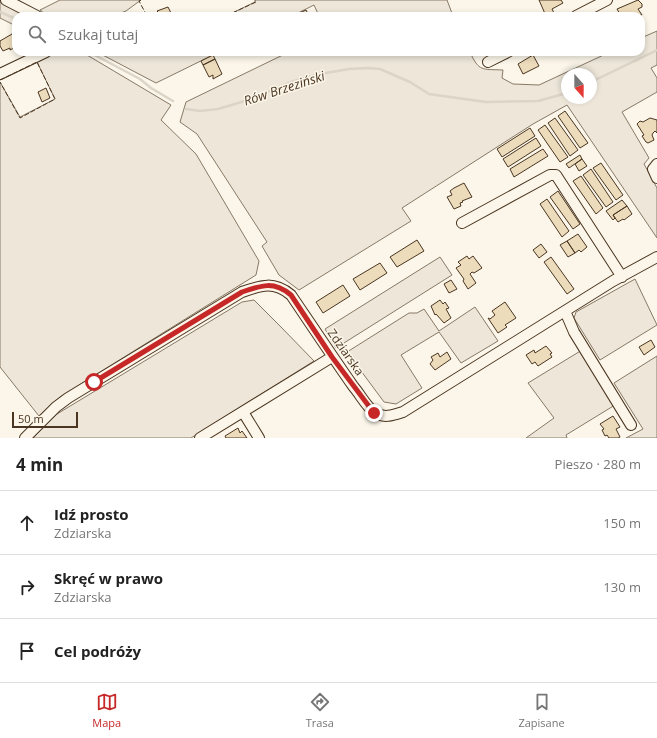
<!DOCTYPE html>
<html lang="pl">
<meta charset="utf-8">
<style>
:root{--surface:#fff;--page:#f2f2f2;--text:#222;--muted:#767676;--line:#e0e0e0;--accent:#c62828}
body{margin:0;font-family:"Open Sans",sans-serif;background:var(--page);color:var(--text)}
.compass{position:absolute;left:561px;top:68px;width:36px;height:36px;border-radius:50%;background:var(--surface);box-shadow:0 2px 6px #0003;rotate:159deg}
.scale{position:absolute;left:12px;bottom:10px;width:66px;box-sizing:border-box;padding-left:4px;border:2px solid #4a3520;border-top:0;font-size:11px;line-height:14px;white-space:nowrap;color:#4a3520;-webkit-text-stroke:3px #fbf6e9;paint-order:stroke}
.stop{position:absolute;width:12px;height:12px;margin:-9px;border:3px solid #c62828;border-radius:50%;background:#fff}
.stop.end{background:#c62828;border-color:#fff;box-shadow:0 1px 4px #0008}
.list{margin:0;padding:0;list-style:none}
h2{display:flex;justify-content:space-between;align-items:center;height:52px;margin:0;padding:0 16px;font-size:17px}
h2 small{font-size:13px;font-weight:400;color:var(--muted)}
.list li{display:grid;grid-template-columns:26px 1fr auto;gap:12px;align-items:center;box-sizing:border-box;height:64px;padding:0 16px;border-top:1px solid var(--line)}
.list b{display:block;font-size:15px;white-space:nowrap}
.list p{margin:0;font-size:13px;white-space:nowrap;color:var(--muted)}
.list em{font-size:13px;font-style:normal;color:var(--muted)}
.icon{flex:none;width:22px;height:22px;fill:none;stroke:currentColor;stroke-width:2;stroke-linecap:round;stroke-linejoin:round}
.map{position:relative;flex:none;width:657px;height:438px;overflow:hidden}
.search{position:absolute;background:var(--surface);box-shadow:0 2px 6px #0003;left:12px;right:12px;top:12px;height:44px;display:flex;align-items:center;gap:10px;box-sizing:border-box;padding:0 14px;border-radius:12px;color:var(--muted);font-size:15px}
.sheet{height:244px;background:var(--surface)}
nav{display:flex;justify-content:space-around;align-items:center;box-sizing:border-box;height:56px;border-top:1px solid var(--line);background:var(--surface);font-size:11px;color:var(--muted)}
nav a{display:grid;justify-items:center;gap:2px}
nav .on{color:var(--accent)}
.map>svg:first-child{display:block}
.green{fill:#ede6d9;stroke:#887966;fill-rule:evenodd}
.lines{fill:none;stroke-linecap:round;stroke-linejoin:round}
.stream{stroke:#dcd4c6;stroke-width:2.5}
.building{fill:#ecdcbc;stroke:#4a3520}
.minor-casing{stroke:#4a3520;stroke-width:12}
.minor{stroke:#fbf6e9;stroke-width:10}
.fence{stroke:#4a3520;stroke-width:1;stroke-dasharray:5 2;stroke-linecap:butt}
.route{stroke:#c62828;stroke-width:5}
.labels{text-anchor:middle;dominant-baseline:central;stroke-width:3;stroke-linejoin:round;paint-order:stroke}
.street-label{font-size:12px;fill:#4a3520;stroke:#fbf6e9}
.water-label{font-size:13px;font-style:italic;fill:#4a3520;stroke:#fbf6e9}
</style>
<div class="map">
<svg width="657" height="438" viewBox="0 0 657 438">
<rect width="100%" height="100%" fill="#fbf6e9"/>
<!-- green -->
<path class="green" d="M60 0H141L126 11 113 16H48L40 10Z
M255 0H447L453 16H319L314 5 292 16H226L255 2Z
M0 2 28 16H16V26L0 18Z
M657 31V65L651 68 657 78V92L622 112 649 158 644 164 657 188V238L567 105 533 124 402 208 411 221 299 290 279 275 262 246 267 242 197 134 180 122 186 102 289 52H470C479 72 482 69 503 70L502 78 513 84 539 85 610 52H641V38ZM567 74H591V98H567Z
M55 52H82L171 105 161 120 196 154 259 261 256 275 60 397 39 416 0 367V82L20 117 55 99 37 62Z
M97 52H219L156 83Z
M440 257 452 275 336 348 325 329Z
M635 279 657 325 600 360 574 318 576 312Z
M254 300 280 326 314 361 191 438H33L57 414 242 302Z
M475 307 498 341 461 363 439 332 401 355 422 388 396 404 384 402 347 352 409 313H417L424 309 439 331Z
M582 350 615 405 566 435 567 438H526L554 418 528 383Z
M657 356V438H626L643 429 614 383Z"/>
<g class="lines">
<!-- stream -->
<path class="stream" d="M0 12 16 19
M89 52 140 79 151 88 173 101
M591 82 657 50
M186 109 200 111 218 109 245 101 294 81 320 74 349 69 368 68 380 69 410 82 429 94 486 102 538 101 567 93"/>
</g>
<!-- building -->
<path class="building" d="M539 0H561L563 3 552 9 554 13 546 16Z
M638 0 642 4V7L638 9 642 15 629 16V14L621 16 617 9Z
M168 7 172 15 152 16 158 12 157 11Z
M306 10 309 16H293Z
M12 34 16 41H15L16 43V49L14 48 10 50V48L3 51 0 46V41Z
M213 55 215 59 203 65 201 61Z
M533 55 539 66 523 74 518 64Z
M215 59 222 74 213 79V75L209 77 203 65Z
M46 88 50 98 42 102 38 92Z
M565 111 588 143 580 148 558 116Z
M555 118 578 150 570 156 548 123Z
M650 118 657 120V133L655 131 653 133 652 135 654 140 648 143 646 142 642 136 644 135 637 124 640 121 643 122Z
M545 125 568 157 560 162 538 130Z
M530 128 535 136 502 157 497 149Z
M536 138 541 146 508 167 503 159Z
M543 149 548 156 514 177 510 169Z
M580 155 582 159 569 168 566 164Z
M582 159 587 166 579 171 575 164Z
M601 163 623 195 616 200 593 168Z
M591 169 613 202 606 207 583 175Z
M581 176 603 208 596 214 573 181Z
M464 183 472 197 462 201 463 202 460 203 461 206 454 209 447 197 452 195 450 191 454 188Z
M558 191 580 224 573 229 550 197Z
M547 199 569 231 562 237 540 204Z
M622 200 627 206 613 215 615 218 613 220 606 211Z
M627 206 632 214 624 220 623 219 618 222 613 215Z
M578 234 587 247 581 252 579 250 575 253 567 241Z
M417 240 424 251 397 267 390 257Z
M567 241 575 253 568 257 560 245Z
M541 244 547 252 539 258 533 250Z
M467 256 469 259 473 256 482 268 474 273 472 272 470 274 476 283 468 289 463 281 464 279 456 268 461 265 458 262Z
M551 257 574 289 567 294 544 262Z
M380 263 387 273 360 290 353 279Z
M451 280 457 289 449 293 444 284Z
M343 285 350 296 323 313 316 302Z
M440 300 443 304 445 302 449 308 446 309 451 318 444 323 436 314 435 315 431 306Z
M505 302 516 318 505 325 507 327 498 333 488 318 490 319 495 315 492 311Z
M651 340 655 347 644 355 639 347Z
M546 346 552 353 550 354 552 357 538 366 535 362 532 364 526 355 534 350 535 353Z
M447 352 451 359 435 370 430 364 433 360 431 357 438 353 440 357Z
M613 416 620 427 616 429 620 437 618 438H609L607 435 605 436 602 430 604 429 600 424Z
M238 428 240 433 242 431 247 438H226L225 436Z"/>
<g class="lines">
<!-- minor casing -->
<g class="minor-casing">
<path id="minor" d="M6 0 37 16
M576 16 607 0
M488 62 508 52
M0 74 46 52
M657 164 653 169 657 178
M462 223 550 175H556L622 277
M565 311 574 332 631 425
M243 412 259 438
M25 438 56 407 68 398 242 292C262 285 274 281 291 295 312 326 332 356 353 386 360 394 366 406 374 412 383 419 394 415 403 412L613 281 657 257
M200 438 332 357"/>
</g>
<!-- minor -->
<use href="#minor" class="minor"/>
<!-- fence -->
<path class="fence" d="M141 0 139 1 147 16
M226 16 256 2 255 0
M0 80 37 62 55 99 20 118 0 82"/>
</g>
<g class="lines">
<!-- route -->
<path class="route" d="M94 382 242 292C262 285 274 281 291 295L332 357 374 413"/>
</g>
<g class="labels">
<!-- street labels -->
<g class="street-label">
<text transform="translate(346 352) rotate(55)">Zdziarska</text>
</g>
<!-- water labels -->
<g class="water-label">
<text transform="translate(284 88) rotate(-18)">Rów Brzeziński</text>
</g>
</g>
</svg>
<svg class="compass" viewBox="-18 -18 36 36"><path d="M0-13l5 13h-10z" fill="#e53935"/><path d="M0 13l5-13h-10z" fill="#767676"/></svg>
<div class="scale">50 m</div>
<div class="stop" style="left:94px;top:382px"></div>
<div class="stop end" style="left:374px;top:413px"></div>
<div class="search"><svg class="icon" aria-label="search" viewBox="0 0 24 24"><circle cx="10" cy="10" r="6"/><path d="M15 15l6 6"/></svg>Szukaj tutaj</div>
</div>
<section class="sheet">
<h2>4 min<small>Pieszo · 280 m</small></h2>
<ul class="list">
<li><svg class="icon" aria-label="ahead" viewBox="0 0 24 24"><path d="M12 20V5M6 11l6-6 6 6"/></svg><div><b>Idź prosto</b><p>Zdziarska</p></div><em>150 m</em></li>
<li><svg class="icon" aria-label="right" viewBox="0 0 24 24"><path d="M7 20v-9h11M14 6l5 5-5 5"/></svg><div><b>Skręć w prawo</b><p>Zdziarska</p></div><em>130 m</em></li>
<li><svg class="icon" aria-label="arrive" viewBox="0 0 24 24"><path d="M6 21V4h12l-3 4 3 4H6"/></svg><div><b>Cel podróży</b></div></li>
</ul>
</section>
<nav>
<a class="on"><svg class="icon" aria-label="map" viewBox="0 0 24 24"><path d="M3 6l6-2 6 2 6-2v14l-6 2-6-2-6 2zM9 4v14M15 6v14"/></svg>Mapa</a>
<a><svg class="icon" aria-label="directions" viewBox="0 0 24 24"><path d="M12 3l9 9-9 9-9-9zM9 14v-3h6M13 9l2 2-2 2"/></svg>Trasa</a>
<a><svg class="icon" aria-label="saved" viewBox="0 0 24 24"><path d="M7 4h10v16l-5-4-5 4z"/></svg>Zapisane</a>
</nav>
